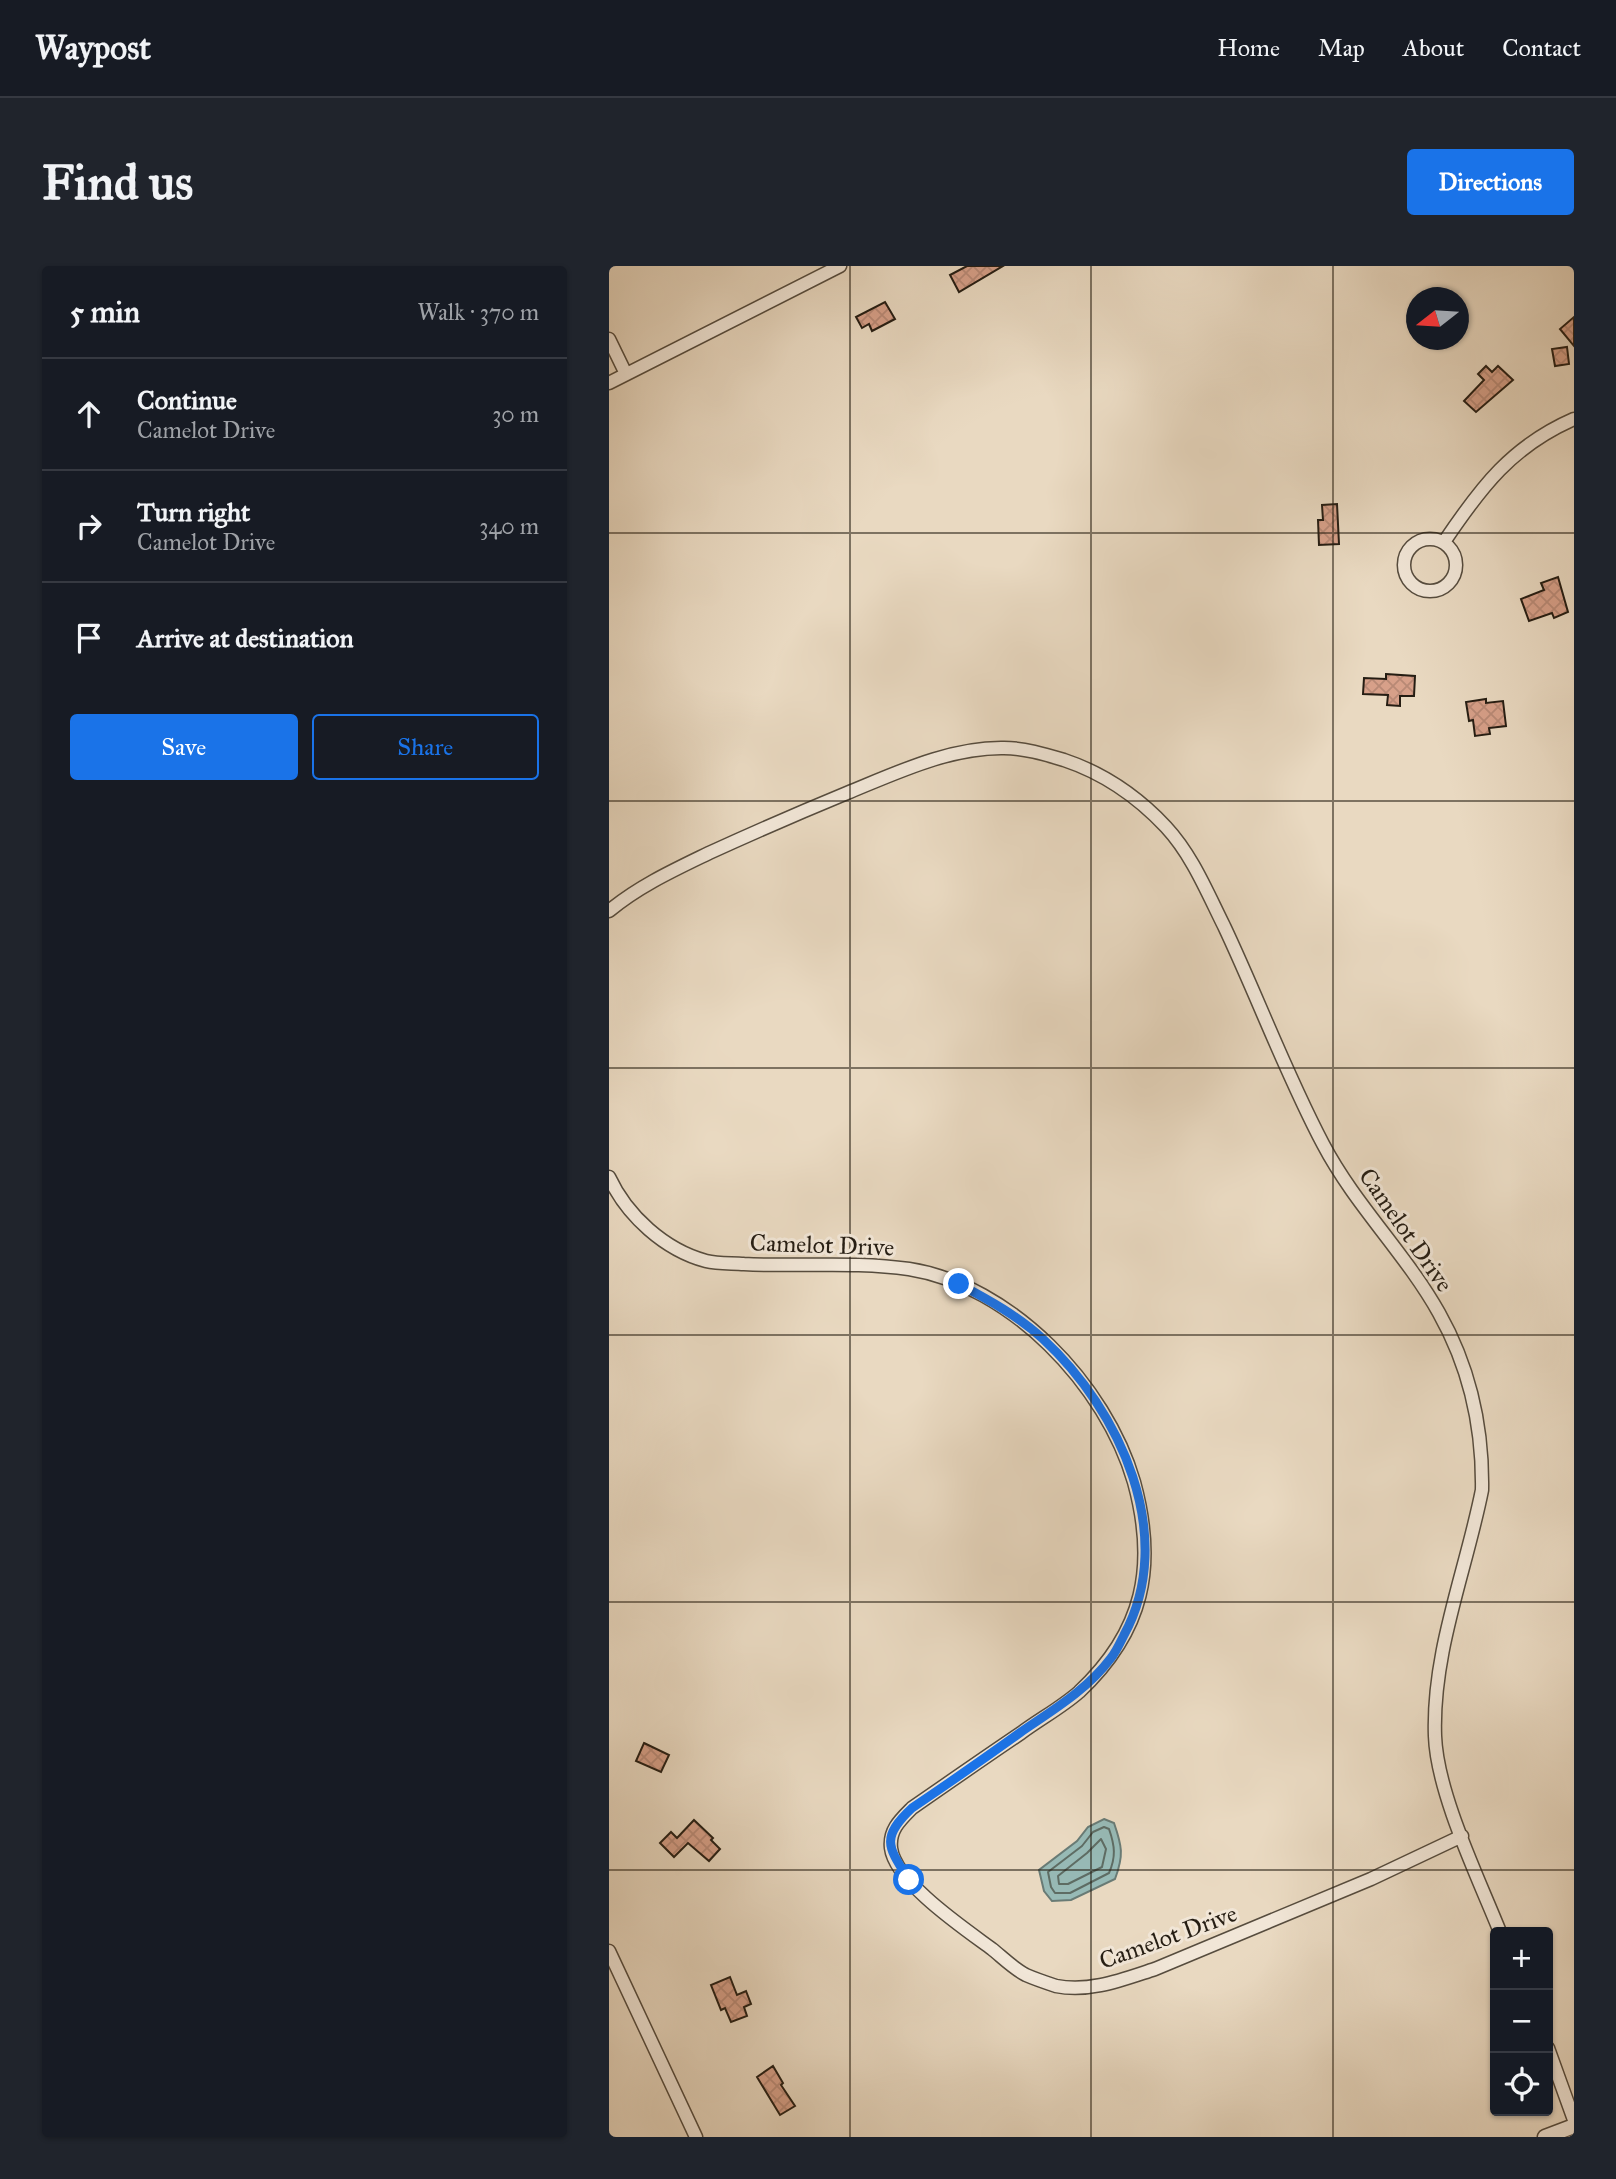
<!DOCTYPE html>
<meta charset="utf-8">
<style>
:root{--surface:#171b24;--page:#20242c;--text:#f1f3f6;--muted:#9ea1a6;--line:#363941;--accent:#1a73e8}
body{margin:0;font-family:"IM FELL Great Primer",serif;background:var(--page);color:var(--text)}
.controls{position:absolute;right:21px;bottom:21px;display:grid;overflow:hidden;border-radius:7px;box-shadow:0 2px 5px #0004}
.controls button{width:63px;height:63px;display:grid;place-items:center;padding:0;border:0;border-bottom:2px solid var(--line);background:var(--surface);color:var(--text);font:35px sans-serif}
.compass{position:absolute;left:797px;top:21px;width:63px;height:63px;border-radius:50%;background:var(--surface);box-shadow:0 2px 5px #0004;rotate:253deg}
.stop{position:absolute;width:21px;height:21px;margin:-16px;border:5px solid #1a73e8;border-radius:50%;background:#fff}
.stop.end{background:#1a73e8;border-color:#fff;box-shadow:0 2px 7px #0008}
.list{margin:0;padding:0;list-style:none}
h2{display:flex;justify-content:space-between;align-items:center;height:91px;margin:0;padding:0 28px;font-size:30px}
h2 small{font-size:23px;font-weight:400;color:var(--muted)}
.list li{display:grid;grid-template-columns:46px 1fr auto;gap:21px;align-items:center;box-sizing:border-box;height:112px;padding:0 28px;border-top:2px solid var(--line)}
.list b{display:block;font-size:26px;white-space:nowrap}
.list p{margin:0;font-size:23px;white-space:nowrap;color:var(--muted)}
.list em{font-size:23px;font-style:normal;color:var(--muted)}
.actions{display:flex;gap:14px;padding:21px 28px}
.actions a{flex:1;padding:16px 0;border:2px solid var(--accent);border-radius:7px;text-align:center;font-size:24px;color:var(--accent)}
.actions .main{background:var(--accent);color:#fff}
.icon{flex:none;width:38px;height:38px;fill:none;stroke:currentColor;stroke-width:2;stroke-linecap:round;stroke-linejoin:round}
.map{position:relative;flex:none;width:965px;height:1871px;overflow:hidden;border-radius:7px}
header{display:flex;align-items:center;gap:42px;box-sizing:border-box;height:98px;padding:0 35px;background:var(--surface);border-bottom:2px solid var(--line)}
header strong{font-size:33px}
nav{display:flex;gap:38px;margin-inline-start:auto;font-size:24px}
.intro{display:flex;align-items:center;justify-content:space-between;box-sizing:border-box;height:168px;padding:0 42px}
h1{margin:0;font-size:49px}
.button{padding:18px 32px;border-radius:7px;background:var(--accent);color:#fff;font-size:24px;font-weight:700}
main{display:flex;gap:42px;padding:0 42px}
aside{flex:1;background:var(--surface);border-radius:7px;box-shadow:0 2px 5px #0004}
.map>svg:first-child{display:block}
.water{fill:#97bab6;stroke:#697b75;stroke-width:2}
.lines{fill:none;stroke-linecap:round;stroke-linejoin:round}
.shore{stroke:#5e6c64;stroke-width:2}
.building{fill:url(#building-cross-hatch);stroke:#251d13;stroke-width:2}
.minor-casing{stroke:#564c3e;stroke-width:15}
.tertiary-casing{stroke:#564c3e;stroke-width:17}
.minor{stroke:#f1e6d7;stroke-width:12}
.tertiary{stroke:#f1e6d7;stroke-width:14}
.route{stroke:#1a73e8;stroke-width:9}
.grid{fill:none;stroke:#251d13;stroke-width:2;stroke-opacity:0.55}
.labels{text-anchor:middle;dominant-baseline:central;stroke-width:6;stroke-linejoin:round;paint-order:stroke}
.street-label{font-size:24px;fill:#251d13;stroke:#f1e6d7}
</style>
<header>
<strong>Waypost</strong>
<nav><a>Home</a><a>Map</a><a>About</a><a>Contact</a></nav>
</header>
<div class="intro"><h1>Find us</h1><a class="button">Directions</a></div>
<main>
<aside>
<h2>5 min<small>Walk · 370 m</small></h2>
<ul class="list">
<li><svg class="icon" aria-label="ahead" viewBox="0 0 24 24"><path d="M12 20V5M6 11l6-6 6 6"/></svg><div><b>Continue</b><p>Camelot Drive</p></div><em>30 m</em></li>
<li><svg class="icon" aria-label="right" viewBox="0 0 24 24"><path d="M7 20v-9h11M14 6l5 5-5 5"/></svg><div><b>Turn right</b><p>Camelot Drive</p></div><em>340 m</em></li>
<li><svg class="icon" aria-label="arrive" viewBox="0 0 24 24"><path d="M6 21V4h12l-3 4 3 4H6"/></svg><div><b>Arrive at destination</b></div></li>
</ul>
<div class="actions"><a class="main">Save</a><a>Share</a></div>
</aside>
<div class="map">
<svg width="965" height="1871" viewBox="0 0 965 1871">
<defs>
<pattern id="building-cross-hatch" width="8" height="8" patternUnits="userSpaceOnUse" patternTransform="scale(1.75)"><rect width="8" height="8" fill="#d7a089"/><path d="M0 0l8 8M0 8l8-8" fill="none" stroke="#b88975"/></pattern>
</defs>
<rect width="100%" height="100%" fill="#e9d9c1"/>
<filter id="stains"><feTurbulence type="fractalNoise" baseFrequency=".00286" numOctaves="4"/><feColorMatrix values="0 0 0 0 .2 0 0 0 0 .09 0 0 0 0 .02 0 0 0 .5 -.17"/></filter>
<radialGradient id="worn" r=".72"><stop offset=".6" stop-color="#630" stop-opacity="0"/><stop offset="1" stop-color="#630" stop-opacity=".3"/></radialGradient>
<!-- water -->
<path class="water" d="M495 1553 505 1557C513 1580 515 1589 506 1613L462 1634 443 1635 435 1625 430 1604 468 1575 479 1561Z"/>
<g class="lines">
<!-- shore -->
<path class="shore" d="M495 1561 500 1563C506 1580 507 1591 500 1607L461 1627H446L442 1621 439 1606 473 1580 484 1566Z
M492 1573 497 1583 493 1601 459 1618H450L449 1610 478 1587Z"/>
</g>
<!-- building -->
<path class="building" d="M358 0H394L350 26 341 9Z
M276 36 286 53 263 65 260 58 253 62 247 51Z
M965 51V80L951 63Z
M958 81 960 98 946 100 943 83Z
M877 100 883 106 889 100 904 114 867 146 855 135 875 114 869 108Z
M728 238 730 278 710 279 709 254H714L713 239Z
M949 311 959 346 945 352 943 347 920 355 912 333 935 324 932 317Z
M777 408 806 410 805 430H791V440L778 439 779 429 754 428 755 412 777 413Z
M877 433V437L894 435 897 460 880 462 881 468 866 470 864 454 860 455 857 436Z
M35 1477 60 1489 52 1506 27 1495Z
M85 1554 104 1572 102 1574 111 1583 100 1595 79 1577 65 1591 51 1577 62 1566 68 1572Z
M121 1711 128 1729 137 1725 142 1738 135 1741 138 1750 122 1756 116 1742 112 1744 102 1719Z
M164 1800 174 1817 172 1819 186 1840 171 1849 148 1811Z"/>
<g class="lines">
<!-- minor casing -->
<g class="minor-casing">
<path id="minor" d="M0 73 17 108
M0 117 231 0
M795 299a26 26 0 1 1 52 0a26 26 0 1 1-52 0Z
M835 276C872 221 903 180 965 153
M0 645C30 620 65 604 100 587 146 566 192 546 238 527 287 507 341 481 395 482 415 482 435 488 455 494 494 507 528 530 557 561 583 589 598 626 615 660 649 732 677 808 714 878 746 939 797 988 830 1047 861 1102 874 1162 873 1224 857 1305 823 1386 826 1470 828 1527 869 1611 891 1666
M0 911C18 950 56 984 97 995 109 998 123 997 135 998 190 1001 245 995 300 1003 402 1019 497 1119 525 1216 548 1300 535 1365 470 1426 453 1441 431 1453 412 1467 375 1492 339 1517 303 1542 291 1554 280 1564 282 1582 286 1616 356 1663 383 1683 393 1691 405 1703 417 1709 426 1713 438 1717 447 1720 481 1727 515 1713 546 1703L762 1613 853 1570
M0 1685 87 1871
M939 1782 965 1854"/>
</g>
<!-- tertiary casing -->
<g class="tertiary-casing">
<path id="tertiary" d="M936 1871 965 1860"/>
</g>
<!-- minor -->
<use href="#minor" class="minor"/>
<!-- tertiary -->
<use href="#tertiary" class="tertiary"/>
</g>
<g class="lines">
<!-- route -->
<path class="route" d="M300 1614C279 1581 271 1572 303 1542 340 1517 376 1492 412 1466 444 1444 478 1424 502 1392 507 1386 511 1377 515 1369 569 1270 511 1144 434 1073 409 1050 380 1034 350 1018"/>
</g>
<!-- grid -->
<path class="grid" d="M241 0V1871M482 0V1871M724 0V1871M0 267H965M0 535H965M0 802H965M0 1069H965M0 1336H965M0 1604H965"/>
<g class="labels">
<!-- street labels -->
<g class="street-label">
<text transform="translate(797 964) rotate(55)">Camelot Drive</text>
<text transform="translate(213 979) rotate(2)">Camelot Drive</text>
<text transform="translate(559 1671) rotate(-20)">Camelot Drive</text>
</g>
</g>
<rect width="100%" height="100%" filter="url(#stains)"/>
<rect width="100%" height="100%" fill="url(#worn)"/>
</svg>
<div class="controls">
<button>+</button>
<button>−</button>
<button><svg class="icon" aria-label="locate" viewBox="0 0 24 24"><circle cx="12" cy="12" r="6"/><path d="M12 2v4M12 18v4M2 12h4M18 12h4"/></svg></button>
</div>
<svg class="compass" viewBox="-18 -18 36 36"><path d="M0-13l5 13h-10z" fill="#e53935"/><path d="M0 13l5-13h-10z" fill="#9ea1a6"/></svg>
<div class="stop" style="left:300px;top:1614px"></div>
<div class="stop end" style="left:350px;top:1018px"></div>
</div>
</main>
